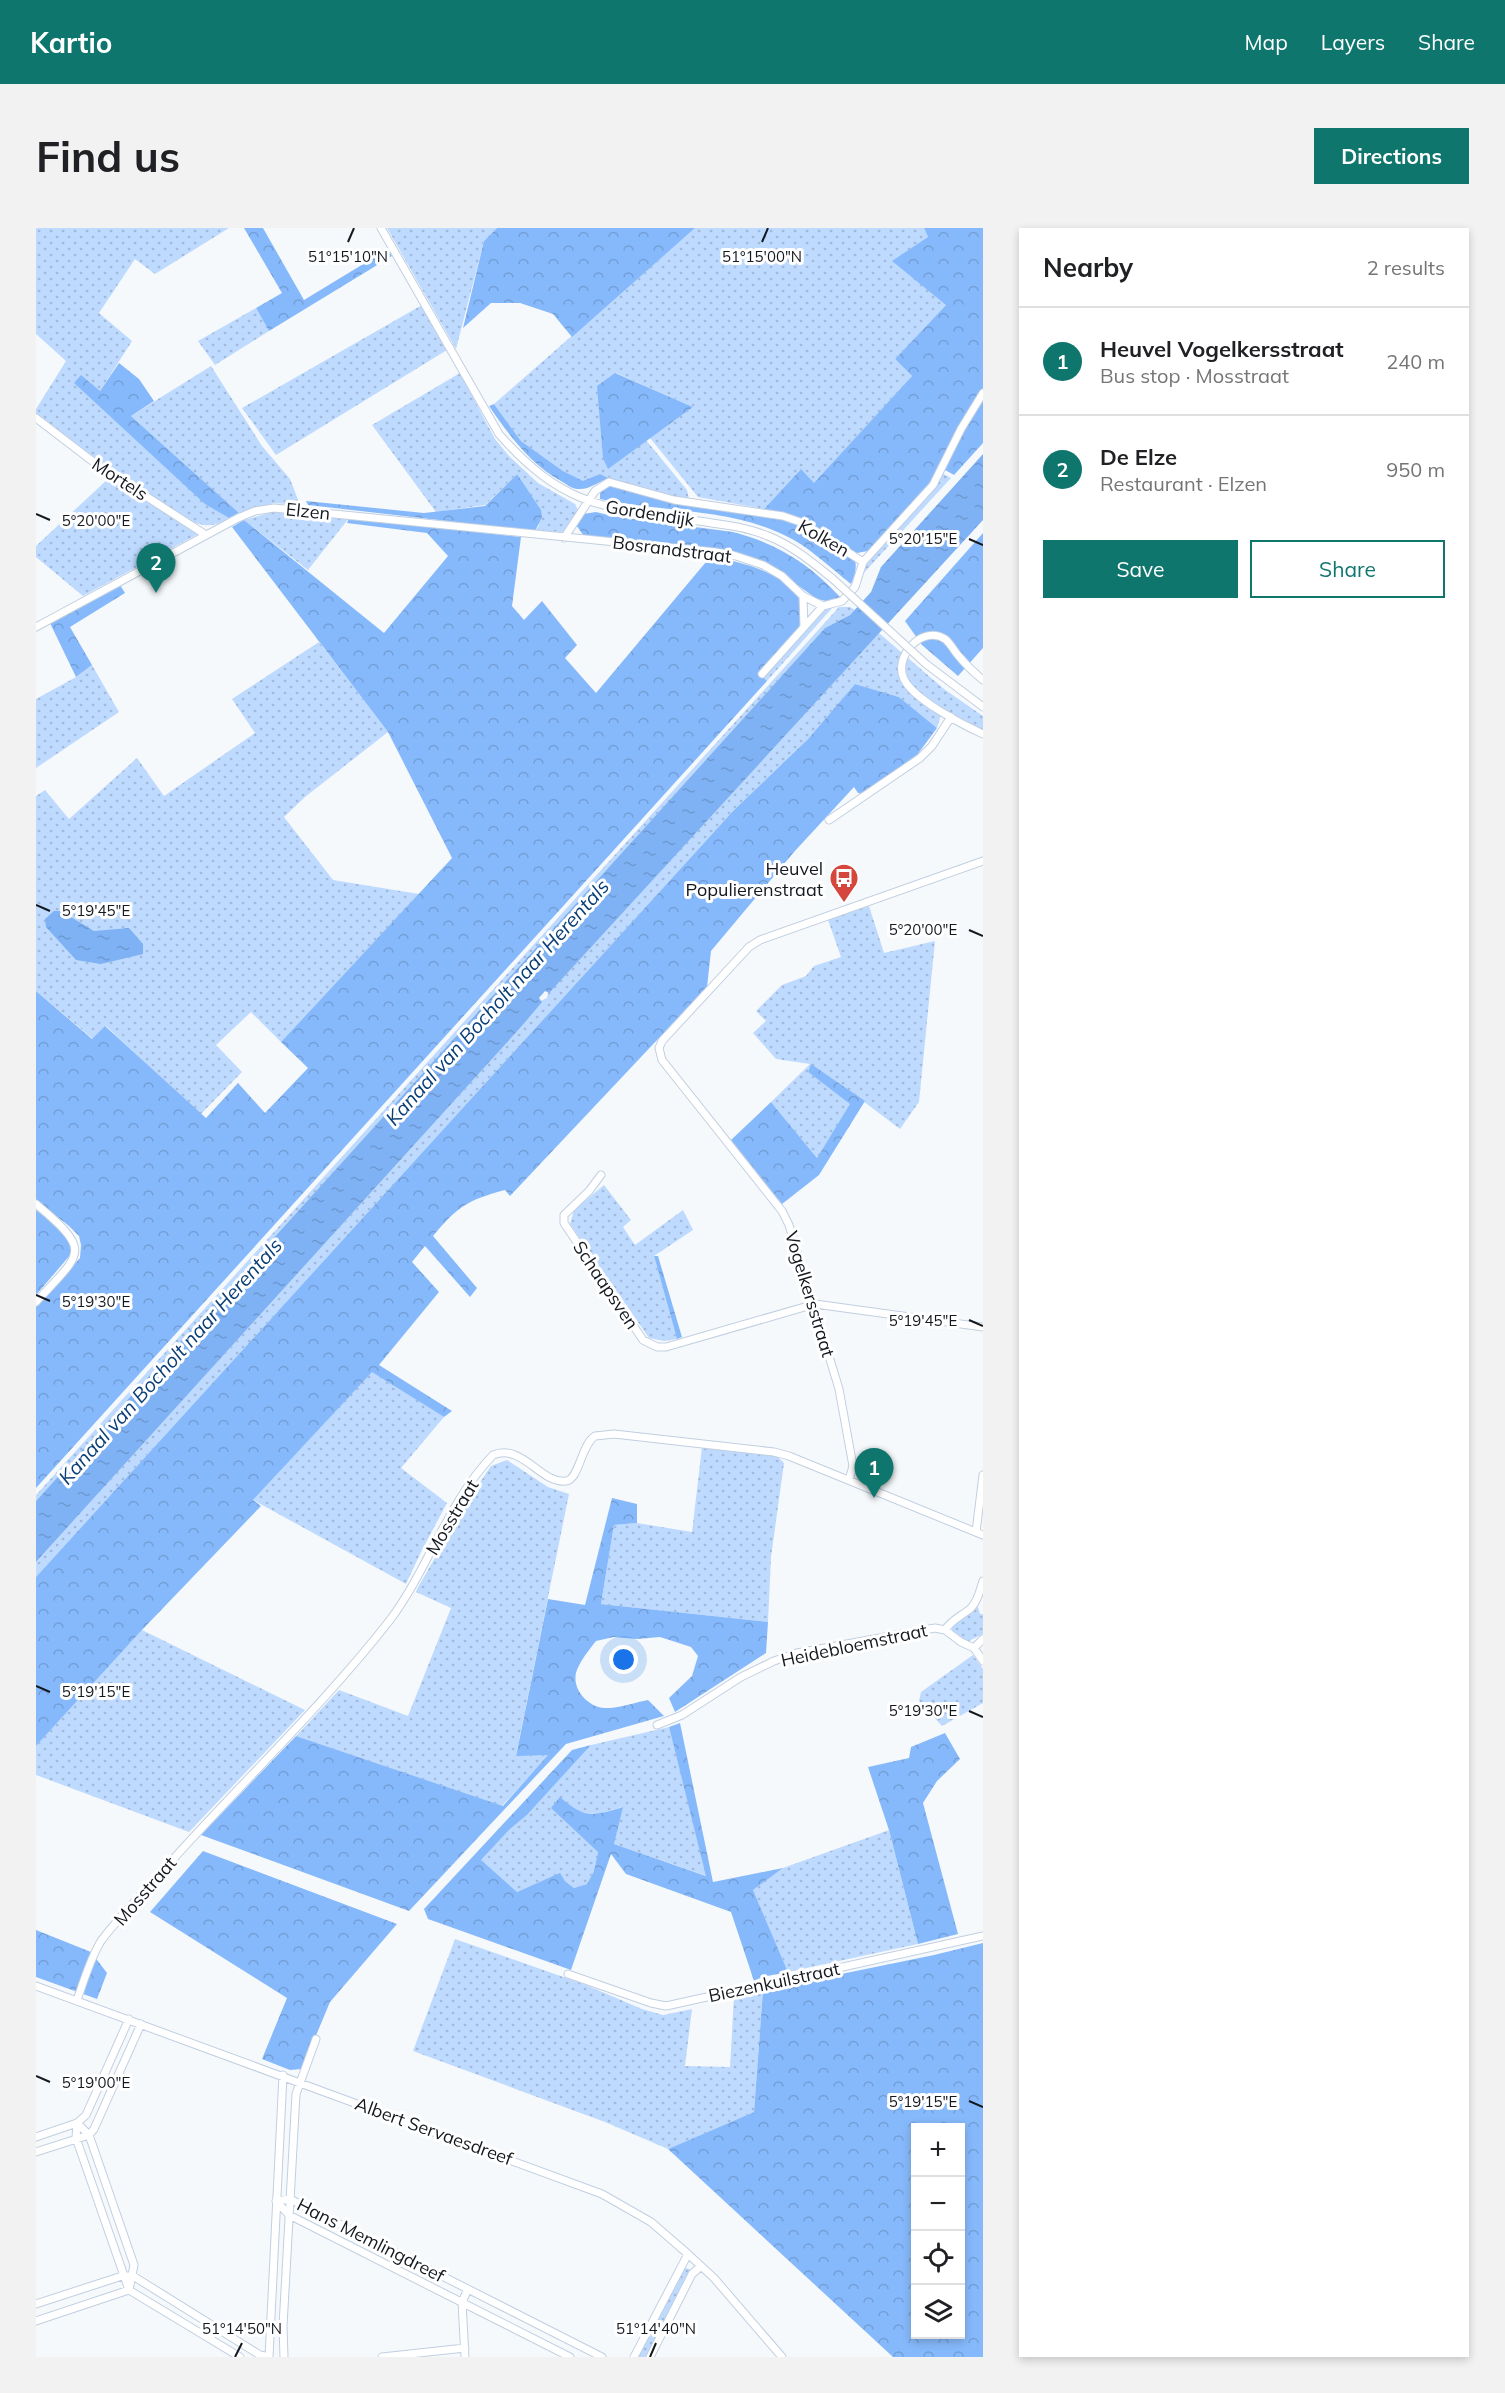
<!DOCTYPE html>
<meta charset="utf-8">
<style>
:root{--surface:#fff;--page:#f2f2f2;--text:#202124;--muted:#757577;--line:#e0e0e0;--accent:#0f766e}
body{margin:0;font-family:Mulish,sans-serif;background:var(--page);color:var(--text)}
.controls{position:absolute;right:18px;bottom:18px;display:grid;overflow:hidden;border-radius:0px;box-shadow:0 3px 9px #0003}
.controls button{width:54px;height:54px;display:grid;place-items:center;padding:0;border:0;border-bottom:2px solid var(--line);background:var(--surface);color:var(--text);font:30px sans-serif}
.you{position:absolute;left:588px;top:1432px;width:21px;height:21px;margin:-15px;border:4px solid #fff;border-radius:50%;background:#1a73e8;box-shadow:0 0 0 9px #1a73e833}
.badge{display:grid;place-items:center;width:39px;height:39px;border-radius:50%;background:var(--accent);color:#fff;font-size:20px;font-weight:700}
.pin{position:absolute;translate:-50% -50px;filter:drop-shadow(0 2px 3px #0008)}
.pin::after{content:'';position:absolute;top:32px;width:21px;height:18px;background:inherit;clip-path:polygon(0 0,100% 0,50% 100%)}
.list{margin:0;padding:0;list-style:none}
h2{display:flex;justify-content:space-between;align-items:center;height:78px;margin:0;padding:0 24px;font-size:26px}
h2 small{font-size:20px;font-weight:400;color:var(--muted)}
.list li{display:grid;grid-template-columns:39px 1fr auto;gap:18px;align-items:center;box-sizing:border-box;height:108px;padding:0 24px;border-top:2px solid var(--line)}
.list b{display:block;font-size:22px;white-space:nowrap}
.list p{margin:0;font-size:20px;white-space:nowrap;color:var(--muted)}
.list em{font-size:20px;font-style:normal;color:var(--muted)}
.actions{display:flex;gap:12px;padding:18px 24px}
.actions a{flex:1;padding:14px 0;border:2px solid var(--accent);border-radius:0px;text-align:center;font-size:21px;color:var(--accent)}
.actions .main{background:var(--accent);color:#fff}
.icon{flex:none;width:33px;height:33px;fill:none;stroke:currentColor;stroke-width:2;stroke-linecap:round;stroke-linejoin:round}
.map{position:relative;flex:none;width:947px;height:2129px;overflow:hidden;border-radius:0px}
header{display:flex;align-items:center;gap:36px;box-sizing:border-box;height:84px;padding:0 30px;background:var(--accent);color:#fff}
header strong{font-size:28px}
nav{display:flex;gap:33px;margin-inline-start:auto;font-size:21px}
.intro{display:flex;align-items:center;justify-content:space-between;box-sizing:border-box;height:144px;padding:0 36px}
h1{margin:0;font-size:42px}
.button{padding:15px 27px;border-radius:0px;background:var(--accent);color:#fff;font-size:21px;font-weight:700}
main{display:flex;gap:36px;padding:0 36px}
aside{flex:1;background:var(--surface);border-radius:0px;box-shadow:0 3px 9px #0003}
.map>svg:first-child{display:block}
.grass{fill:url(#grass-dots)}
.forest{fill:url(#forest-crowns);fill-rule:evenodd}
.water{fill:url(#water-ripples)}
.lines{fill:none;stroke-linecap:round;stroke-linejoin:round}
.minor-casing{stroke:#c1cfe1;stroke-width:9}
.minor{stroke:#fff;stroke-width:7}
.minor-bridge-casing{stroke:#c1cfe1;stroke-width:9;stroke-linecap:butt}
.minor-bridge{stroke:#fff;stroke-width:7}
.ticks{fill:none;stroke:#14191f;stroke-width:2}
.labels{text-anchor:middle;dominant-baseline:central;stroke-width:6;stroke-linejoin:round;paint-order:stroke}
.street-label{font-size:18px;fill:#14191f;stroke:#fff}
.poi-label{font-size:18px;fill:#14191f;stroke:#fff;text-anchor:end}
.water-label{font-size:20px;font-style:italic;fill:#093e77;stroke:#fff}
.ticks-label{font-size:15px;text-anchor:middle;fill:#14191f;stroke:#fff;stroke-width:6;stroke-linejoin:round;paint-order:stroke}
</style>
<header>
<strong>Kartio</strong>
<nav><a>Map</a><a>Layers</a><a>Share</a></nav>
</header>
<div class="intro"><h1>Find us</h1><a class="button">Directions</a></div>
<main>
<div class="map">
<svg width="947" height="2129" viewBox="0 0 947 2129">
<defs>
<pattern id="grass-dots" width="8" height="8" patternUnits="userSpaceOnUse" patternTransform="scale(1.5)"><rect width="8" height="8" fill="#bedaff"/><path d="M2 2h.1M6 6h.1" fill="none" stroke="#a2bada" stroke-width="1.8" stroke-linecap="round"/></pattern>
<pattern id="forest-crowns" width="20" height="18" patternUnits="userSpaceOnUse" patternTransform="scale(1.5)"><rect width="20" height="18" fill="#86b9fb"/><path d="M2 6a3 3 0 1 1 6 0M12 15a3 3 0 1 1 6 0" fill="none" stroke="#739ed7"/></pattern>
<pattern id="water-ripples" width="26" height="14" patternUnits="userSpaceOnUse" patternTransform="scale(1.5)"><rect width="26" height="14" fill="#7fb2f4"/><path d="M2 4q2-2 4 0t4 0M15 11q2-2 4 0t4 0" fill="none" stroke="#6d98d1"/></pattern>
</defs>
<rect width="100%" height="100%" fill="#f6f9fc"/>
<!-- grass -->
<path class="grass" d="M0 0H193L119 46 99 31 63 85 96 113 64 163 169 275 193 290C179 299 169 299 154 293L22 207 0 186V181L30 133 0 106Z
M351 0H461L448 13 420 121Z
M659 0H888L892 9 910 77 859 131 876 148 778 256 764 242 728 281 662 269 614 210 657 179 580 145 572 240 610 212 651 262 653 271 612 265 564 246 547 254 527 243 485 213 458 176Z
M386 77 411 122 240 227 206 180Z
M220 80 233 103 179 137 162 113Z
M175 138 226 218 254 251 264 277 238 275 203 285 95 188Z
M424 145 459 211 473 228 502 255 539 276 542 282 528 304 499 303 503 297 481 246 449 277 400 284 336 197Z
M906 245 915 250 826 347 831 334 885 276Z
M74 249 164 305 47 368 0 329V318Z
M240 283 313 290 272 342 208 292Z
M797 379 731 453 728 450 734 442 790 381Z
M803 379H814L819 382 814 387 789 400 0 1273V1267Z
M843 405 908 461 947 488V503L907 480 901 500 863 469 819 456 772 511 697 583 0 1349V1334L485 799 505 773 511 770 512 765Z
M283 414 352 504 269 569 248 589 297 652 383 666 245 814 215 784 180 817 206 844 164 887 70 798 57 811 0 763V568L9 562 33 591 101 530 128 568 219 505 196 471Z
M56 437 83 484 0 540V471L40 449Z
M833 678 848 725 899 713 883 874 864 901 807 858 775 837 772 844 815 876 781 930 735 874 774 836 740 831 717 805 730 793 720 783 746 757 770 748 778 738 805 729 792 692Z
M568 957 595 992 587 999 599 1017 647 982 657 1002 618 1028 641 1111 628 1113 613 1110 534 996 538 982Z
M336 1143 408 1189 365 1240 411 1275 386 1322 370 1356 217 1272Z
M666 1219 732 1226 742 1229 748 1235 735 1329 732 1394 565 1376 578 1297 601 1295 656 1304Z
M471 1232 512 1259 533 1266 480 1527H513L466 1578 260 1508 303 1462 372 1488 415 1380 380 1364 381 1361 434 1269 455 1238Z
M942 1379 944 1386H947V1406L931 1414 916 1404V1398Z
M106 1402 269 1482 153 1604 0 1547V1518Z
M937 1427 947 1441V1475L906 1498 883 1473 885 1464Z
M633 1499 671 1648 578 1616 586 1579 562 1586 541 1584 551 1612 562 1624 558 1643 551 1656 538 1660 529 1653 524 1646 481 1664 444 1632 473 1602 491 1587 555 1517Z
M853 1602 882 1716 752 1744 717 1662 747 1640Z
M419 1711 550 1757 606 1781 627 1787 656 1781 649 1838 694 1839 698 1768 727 1762 718 1884 632 1921 569 1894 377 1823Z
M647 2040 654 2041V2045L611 2129H601Z"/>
<!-- forest -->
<path class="forest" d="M208 0H227L268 72 352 21 356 28 233 103 220 80 246 65Z
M461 0H659L536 109 517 86 484 75H455L427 100 448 13Z
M888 0H947V161C929 187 920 217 903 243 884 273 857 298 832 323L821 325 767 293 728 281 765 241 778 255 876 148 859 131 910 77 856 33 892 9Z
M83 135 103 151 118 173 95 188 203 285 193 290 169 276 38 155 45 147 64 163Z
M579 145 657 179 572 241 567 230 561 158Z
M947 169V215L918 247 909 242 927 203Z
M458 176 485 213 527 243 547 253 564 246 573 250C562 254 553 262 542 261 536 261 530 256 525 253 493 235 473 207 453 178Z
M481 246 505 282 506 289 499 303 272 277 270 273 388 285 449 278Z
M572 256 597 264 636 273 742 289 766 297 819 332C821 340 819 347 815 356 793 339 774 319 748 307 693 280 624 284 564 271V262Z
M560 284 576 288 697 304C740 315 774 336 804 369L790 373 781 371 732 336 703 326 548 308 540 297 547 286Z
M313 290 485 309 476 378 488 392 506 373 541 417 529 430 560 465 675 328C708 335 783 351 763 399 757 413 734 433 723 445L731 453 0 1260V1079L44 1030 45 1017 43 1008 33 998 0 972V763L56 811 69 798 170 890 202 855 229 885 272 840 245 814 416 630 352 504 196 299 208 292 348 405 412 328 391 305 311 295Z
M947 305V420L922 448 886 417 869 393Z
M84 357 89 365 34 399 56 437 40 449 14 395Z
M819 456 863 469 901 500 881 527 828 566 822 565 818 559 758 624 675 723 671 759 474 968 469 962C432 972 422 978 397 1008L441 1060 434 1069 389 1018 376 1034 403 1064 343 1137 416 1183 408 1189 336 1144 217 1272 225 1278 106 1402 0 1518V1349L697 583 772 511Z
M775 836 829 873 783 947 746 976 695 912 735 874 781 930 814 876 772 844Z
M0 982C15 994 33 1005 36 1025L0 1067Z
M618 1028H622L646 1109 641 1111Z
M576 1270 601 1276V1295L578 1297 565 1376 732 1394 730 1425 639 1484 633 1470 656 1448 662 1428 655 1419 624 1409 601 1411 578 1409 560 1413C553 1422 543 1434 540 1445 536 1463 554 1480 570 1480 581 1481 600 1474 612 1472L628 1488 530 1516 373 1683 165 1607 260 1508 467 1578 512 1527 480 1528 512 1371 549 1377Z
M644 1495 677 1654 747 1640 717 1662 752 1744 726 1749 718 1753 695 1684 590 1646 575 1626 535 1742 392 1691 388 1681 536 1522 555 1517 491 1587 473 1602 445 1632 481 1664 524 1645 529 1653 538 1660 551 1656 558 1643 562 1624 515 1580 524 1569C549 1591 556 1588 587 1579L578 1616 670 1648 633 1499Z
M909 1505 924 1531 901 1553 887 1575 922 1706 882 1716 853 1602 832 1539 873 1530 875 1519Z
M167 1623 361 1696 294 1774 266 1841 254 1842 226 1831 251 1770 114 1684Z
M0 1702 55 1724 71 1745 61 1771 0 1749Z
M947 1715V2129H857L632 1921 718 1884 727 1762 898 1727ZM880 1900H924V2106H880Z"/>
<!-- water -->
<path class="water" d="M947 226V292L513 765 509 763 503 770 506 774 485 799 0 1334V1273L789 400 814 387 835 364 845 339Z
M18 683H25L58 703 93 700 107 716V726L65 736 40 732 10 699 9 691Z"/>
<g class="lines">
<!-- minor casing -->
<g class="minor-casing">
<path id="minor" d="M345 0 463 206C526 278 567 280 656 292 682 296 708 298 732 308 757 318 776 334 797 351
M0 190 60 236 170 307
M528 310 559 263 573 254 638 272 747 288 767 295 827 334
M767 368 768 399
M0 399 202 290 219 283 238 280 679 324 700 328 727 337 746 348 767 368 787 378
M890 436 947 479
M726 446 787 378 806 373 819 359 827 334 897 257 925 201 947 165
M947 452C937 444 929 436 921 426 917 421 914 415 909 411 886 396 857 429 868 451 877 471 927 497 947 506
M793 592 884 530 896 518 915 489
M565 947 553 963 528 987V995L607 1112 621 1119H630L779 1076 947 1099
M0 976C57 1024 46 1024 0 1074
M813 1252 817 1238 803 1161 753 997 746 983 626 832 623 820 626 813 713 719 724 712 947 633
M940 1304 947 1247
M909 1402C916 1391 926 1388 935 1380 942 1373 944 1362 947 1353
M938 1420 947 1411
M621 1497 646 1487 705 1449 738 1433 761 1425 899 1400 909 1402 925 1414 938 1420 947 1433
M532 1746 615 1775 630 1778 947 1708
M0 1758 566 1966 615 1994 652 2026 678 2050 746 2129
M41 1772C48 1753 54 1731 65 1713 84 1687 110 1663 131 1638 204 1556 286 1479 354 1392 393 1340 411 1275 457 1227 487 1215 504 1256 530 1253 543 1252 545 1217 559 1208L578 1206 738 1224 753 1228 947 1307
M41 1895 53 1907 98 2037 93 2062
M41 1895 40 1910 93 2062
M0 1909 41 1895 50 1887 93 1791
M0 1924 53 1907 58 1901 105 1796
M240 1973 254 1971 566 2129
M240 1973 253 1987 534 2129
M0 2076 86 2048H97L224 2127 233 2129
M0 2093 93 2062 204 2129
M233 2129 247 1847
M248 2129 247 2098 260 1866 280 1811
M346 2129 429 2120
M429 2129 426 2074 432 2061
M598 2129 652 2026
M614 2129 656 2046 664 2039"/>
</g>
<!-- minor -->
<use href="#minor" class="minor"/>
<!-- minor-bridge casing -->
<g class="minor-bridge-casing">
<path id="minor-bridge" d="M797 351 890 436"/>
</g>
<!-- minor-bridge -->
<use href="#minor-bridge" class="minor-bridge"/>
</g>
<!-- ticks -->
<path class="ticks" d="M312 14 318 0M726 14 732 0M0 286 14 292M933 311 947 317M0 677 14 683M933 702 947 708M0 1067 14 1073M933 1092 947 1098M0 1458 14 1464M933 1483 947 1489M0 1848 14 1854M933 1873 947 1879M199 2129 206 2115M614 2129 620 2115"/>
<!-- icons -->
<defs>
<g id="bus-pin" transform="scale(1.5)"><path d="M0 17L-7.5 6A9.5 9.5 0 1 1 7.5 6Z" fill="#d5473c" stroke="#fff"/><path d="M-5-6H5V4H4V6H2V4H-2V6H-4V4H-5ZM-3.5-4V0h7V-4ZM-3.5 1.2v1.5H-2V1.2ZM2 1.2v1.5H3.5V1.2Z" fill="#fff"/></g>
</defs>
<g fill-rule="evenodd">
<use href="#bus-pin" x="808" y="650"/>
</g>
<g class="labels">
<!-- street labels -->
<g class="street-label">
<text transform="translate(84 251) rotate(33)">Mortels</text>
<text transform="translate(272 283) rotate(6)">Elzen</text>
<text transform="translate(614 285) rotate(9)">Gordendijk</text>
<text transform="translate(788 310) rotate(30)">Kolken</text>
<text transform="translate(636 321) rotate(7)">Bosrandstraat</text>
<text transform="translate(570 1057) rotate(56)">Schaapsven</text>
<text transform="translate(774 1066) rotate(73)">Vogelkersstraat</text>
<text transform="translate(416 1289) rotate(-59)">Mosstraat</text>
<text transform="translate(818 1417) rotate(-12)">Heidebloemstraat</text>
<text transform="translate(109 1663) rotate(-49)">Mosstraat</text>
<text transform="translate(738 1754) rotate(-12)">Biezenkuilstraat</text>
<text transform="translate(398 1903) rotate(20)">Albert Servaesdreef</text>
<text transform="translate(335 2012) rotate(27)">Hans Memlingdreef</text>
</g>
<!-- poi labels -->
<g class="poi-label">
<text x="787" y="640">Heuvel<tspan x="787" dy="21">Populierenstraat</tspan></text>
</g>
<!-- water labels -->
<g class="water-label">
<text transform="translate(461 774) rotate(-48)">Kanaal van Bocholt naar Herentals</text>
<text transform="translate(134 1133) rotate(-48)">Kanaal van Bocholt naar Herentals</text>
</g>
</g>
<g class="ticks-label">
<text x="726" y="34">51°15'00"N</text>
<text x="312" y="34">51°15'10"N</text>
<text x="60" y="298">5°20'00"E</text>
<text x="887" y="316">5°20'15"E</text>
<text x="60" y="688">5°19'45"E</text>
<text x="887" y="707">5°20'00"E</text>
<text x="60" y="1079">5°19'30"E</text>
<text x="887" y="1098">5°19'45"E</text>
<text x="60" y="1469">5°19'15"E</text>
<text x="887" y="1488">5°19'30"E</text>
<text x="60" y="1860">5°19'00"E</text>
<text x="887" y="1879">5°19'15"E</text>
<text x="206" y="2106">51°14'50"N</text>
<text x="620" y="2106">51°14'40"N</text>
</g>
</svg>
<div class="controls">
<button>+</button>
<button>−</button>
<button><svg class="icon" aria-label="locate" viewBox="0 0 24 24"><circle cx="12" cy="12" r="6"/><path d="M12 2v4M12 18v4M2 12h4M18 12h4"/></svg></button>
<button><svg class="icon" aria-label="layers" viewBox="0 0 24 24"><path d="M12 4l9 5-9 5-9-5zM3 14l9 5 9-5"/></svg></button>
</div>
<div class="you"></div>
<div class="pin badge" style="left:838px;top:1270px">1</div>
<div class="pin badge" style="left:120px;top:365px">2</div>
</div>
<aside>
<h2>Nearby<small>2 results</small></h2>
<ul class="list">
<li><span class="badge">1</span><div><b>Heuvel Vogelkersstraat</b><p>Bus stop · Mosstraat</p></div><em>240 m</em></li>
<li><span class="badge">2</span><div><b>De Elze</b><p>Restaurant · Elzen</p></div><em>950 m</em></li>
</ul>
<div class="actions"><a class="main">Save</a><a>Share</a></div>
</aside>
</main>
